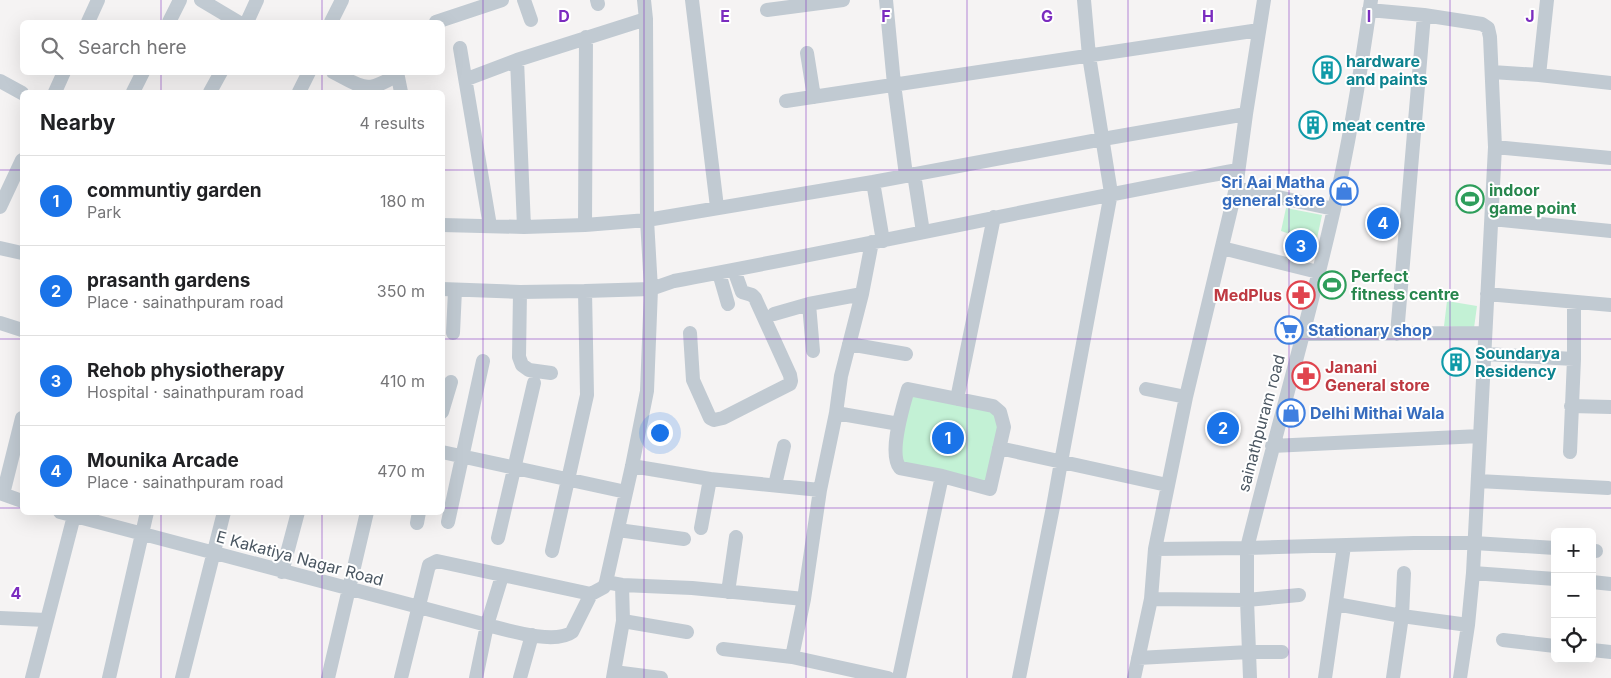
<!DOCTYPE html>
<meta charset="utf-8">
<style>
:root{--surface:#fff;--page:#f6f6f6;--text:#202124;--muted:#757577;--line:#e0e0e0;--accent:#1a73e8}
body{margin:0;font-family:Inter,sans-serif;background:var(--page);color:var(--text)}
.controls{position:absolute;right:15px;bottom:15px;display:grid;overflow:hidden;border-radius:8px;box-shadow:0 5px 20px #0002}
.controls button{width:45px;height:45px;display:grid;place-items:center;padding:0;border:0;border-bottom:1px solid var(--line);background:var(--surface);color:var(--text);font:25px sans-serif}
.you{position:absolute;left:659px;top:432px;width:18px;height:18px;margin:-12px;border:4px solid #fff;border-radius:50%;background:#1a73e8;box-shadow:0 0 0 8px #1a73e833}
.badge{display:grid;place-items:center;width:32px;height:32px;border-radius:50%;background:var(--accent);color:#fff;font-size:16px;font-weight:700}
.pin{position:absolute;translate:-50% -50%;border:2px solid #fff;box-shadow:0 1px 5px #0006}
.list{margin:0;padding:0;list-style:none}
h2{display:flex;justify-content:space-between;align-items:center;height:65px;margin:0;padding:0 20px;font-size:21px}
h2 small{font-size:16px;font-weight:400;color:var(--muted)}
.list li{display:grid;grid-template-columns:32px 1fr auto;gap:15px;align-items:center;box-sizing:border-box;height:90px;padding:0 20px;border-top:1px solid var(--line)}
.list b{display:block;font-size:19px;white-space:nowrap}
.list p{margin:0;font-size:16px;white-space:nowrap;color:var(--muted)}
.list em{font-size:16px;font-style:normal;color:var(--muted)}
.icon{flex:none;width:28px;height:28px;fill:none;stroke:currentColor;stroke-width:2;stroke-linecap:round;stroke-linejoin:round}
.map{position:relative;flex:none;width:1611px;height:678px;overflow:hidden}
.search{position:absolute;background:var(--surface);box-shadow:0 5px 20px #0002;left:20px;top:20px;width:425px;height:55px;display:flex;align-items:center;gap:12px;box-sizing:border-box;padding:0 18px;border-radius:8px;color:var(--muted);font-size:19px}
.panel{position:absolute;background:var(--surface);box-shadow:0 5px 20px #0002;left:20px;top:90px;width:425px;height:425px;border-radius:8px}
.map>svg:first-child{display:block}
.green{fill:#c3f1d5}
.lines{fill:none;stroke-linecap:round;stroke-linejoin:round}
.minor{stroke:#c1cad2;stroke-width:14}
.grid{fill:none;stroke:#7b2cbf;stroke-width:1;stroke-opacity:0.55}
.labels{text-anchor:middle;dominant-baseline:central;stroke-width:4;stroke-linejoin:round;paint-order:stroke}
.culture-label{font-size:16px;font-weight:bold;fill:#0d838f;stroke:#fff;text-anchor:start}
.shop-label{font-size:16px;font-weight:bold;fill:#366cbe;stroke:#fff;text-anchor:start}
.leisure-label{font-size:16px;font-weight:bold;fill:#27864d;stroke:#fff;text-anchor:start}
.health-label{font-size:16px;font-weight:bold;fill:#be3a42;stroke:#fff;text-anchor:end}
.street-label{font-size:16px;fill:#4a5661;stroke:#fff}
.grid-label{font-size:16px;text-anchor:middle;font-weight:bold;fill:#7b2cbf;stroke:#fff;stroke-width:4;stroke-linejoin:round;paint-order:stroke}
</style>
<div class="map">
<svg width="1611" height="678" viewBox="0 0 1611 678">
<rect width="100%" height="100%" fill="#f5f3f3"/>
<!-- green -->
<path class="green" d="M1456 190 1484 193 1483 209 1455 206Z
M1286 208 1322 215 1316 243 1281 231Z
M1447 301 1477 306 1474 328 1444 326Z
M907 392 1000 412 990 489 897 465Z"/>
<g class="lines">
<!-- minor -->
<path class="minor" d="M201 0 238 22
M524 0 531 20
M597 0 598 4
M692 0 717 207
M886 0 894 84 906 175
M767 10 843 0
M1369 10 1424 15 1482 24 1488 28 1490 37 1495 147 1473 573 1468 625 1460 678
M88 22 98 0
M169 22 180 0
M247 22 257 0
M331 22 342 0
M436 22 502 0
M460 48 490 226
M807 53 814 97
M517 60 524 227
M333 72C364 88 366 94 397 75
M397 72 401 92
M1492 72 1539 75 1611 83
M1539 75 1547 0
M467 79 517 60 646 19
M0 81 22 93
M55 92 64 72
M133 92 143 72
M210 92 221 72
M299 92 309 72
M786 101 1259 30
M1495 147 1611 158
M914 174 923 232
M873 182 883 241
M1236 188 1334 209
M0 207 22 160
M1492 219 1611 231
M442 225 524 227 585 225 647 220 873 182 1103 139 1246 114 1264 0
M585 225 586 37
M0 248 22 253
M1222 248 1318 272
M719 273 728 304
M442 289 520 292 585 291 651 289 674 281C863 246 1050 205 1238 170
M520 292 519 357 522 365 529 370 551 373
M1487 294 1611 305
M809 304 813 351
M774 314 809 304 862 294
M0 323 22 330
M453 333 455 290
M690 333 693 380 710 418 714 420 723 418 790 384 791 381 790 375 755 298 752 295 742 292 734 270
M1304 334 1485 333
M1397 334 1424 15
M849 344 906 354
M1485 354 1574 359
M908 389 993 406 1000 412 1004 427 990 489 942 476 900 468C888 453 903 407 908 389Z
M1146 389 1186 397
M957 399 994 217
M1571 406 1611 407
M442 412 451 382
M836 413 899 424
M1272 446 1480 436
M999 448 1167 485
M442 452 626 492
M1570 452 1574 359V302
M632 466 710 479 820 490
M1478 481 1608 488
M775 485 784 446
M0 493 22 501
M3 494 22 418
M60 512 487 625C507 630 555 645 572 632L591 594 604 587 606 582 632 466 647 391 651 289 647 220 646 19 644 0
M448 522 483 361
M417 523 419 512
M701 528 710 479
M618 530 684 539
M498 538 534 383
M1155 549 1186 397 1236 188 1246 114
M552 551 587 395 585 291
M1592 551H1596
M282 572 298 512
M1473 573 1555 579
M606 582 622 585 692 588 804 599
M1592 582 1611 584
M728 592 736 537
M1151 599 1247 600 1299 595
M1336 604 1402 616 1404 573
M0 618 46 620
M623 621 687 632
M1503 640 1555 646
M723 649 792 657 888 678
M1592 650 1611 652
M792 657 804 599 820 490 836 413 841 376 862 294 872 242
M1138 658 1249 652H1282
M614 672 661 678
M32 678 75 512
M109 678 147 512
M182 678 224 512
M328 678 367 512
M401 678 429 565 437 561 591 594
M476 678 487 625 502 576
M520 678 532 635
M613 678 623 621 622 585
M899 678 942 476
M1019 678 1053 507 1061 462 1111 193 1089 56 1084 0
M1134 678 1151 599 1155 549 1247 548C1275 435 1308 323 1334 209 1350 140 1361 70 1371 0
M1250 678 1247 600V548L1414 543H1474L1555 548
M1325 678 1344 546
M1393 678 1402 616 1468 625"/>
</g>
<!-- grid -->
<path class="grid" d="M161 0V22M322 0V22M483 0V678M644 0V678M806 0V678M967 0V678M1128 0V678M1289 0V678M1450 0V678M161 72V92M322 72V92M0 170H22M442 170H1611M0 339H22M442 339H1611M0 508H22M442 508H1611M161 512V678M322 512V678"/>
<!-- icons -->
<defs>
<g id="building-ring" transform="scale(1.4375)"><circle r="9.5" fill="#fff" stroke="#0f9aa8" stroke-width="1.5"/><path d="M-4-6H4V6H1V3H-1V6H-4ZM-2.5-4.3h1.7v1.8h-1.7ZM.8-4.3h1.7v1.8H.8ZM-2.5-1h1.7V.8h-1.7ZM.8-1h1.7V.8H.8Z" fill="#0f9aa8"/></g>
<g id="shop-ring" transform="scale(1.4375)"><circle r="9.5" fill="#fff" stroke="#3f7fe0" stroke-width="1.5"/><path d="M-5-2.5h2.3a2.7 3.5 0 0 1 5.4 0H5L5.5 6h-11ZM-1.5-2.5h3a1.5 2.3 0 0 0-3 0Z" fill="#3f7fe0"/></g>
<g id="stadium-ring" transform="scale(1.4375)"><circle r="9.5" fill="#fff" stroke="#2e9e5b" stroke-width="1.5"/><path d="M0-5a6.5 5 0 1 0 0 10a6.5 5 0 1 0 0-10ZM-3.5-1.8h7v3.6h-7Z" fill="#2e9e5b"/></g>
<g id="pharmacy-ring" transform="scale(1.4375)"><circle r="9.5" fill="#fff" stroke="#e0444e" stroke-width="1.5"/><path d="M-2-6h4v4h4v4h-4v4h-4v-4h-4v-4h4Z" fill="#e0444e"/></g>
<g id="supermarket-ring" transform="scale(1.4375)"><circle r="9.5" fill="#fff" stroke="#3f7fe0" stroke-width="1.5"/><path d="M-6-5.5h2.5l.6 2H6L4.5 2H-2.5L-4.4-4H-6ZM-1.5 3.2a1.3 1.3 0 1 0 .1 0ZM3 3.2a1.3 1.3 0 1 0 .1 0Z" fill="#3f7fe0"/></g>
</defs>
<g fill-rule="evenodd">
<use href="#building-ring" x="1327" y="70"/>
<use href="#building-ring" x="1313" y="125"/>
<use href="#shop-ring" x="1344" y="191"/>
<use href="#stadium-ring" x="1470" y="199"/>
<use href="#stadium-ring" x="1332" y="285"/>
<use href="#pharmacy-ring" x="1301" y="295"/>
<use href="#supermarket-ring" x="1289" y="330"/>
<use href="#building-ring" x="1456" y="362"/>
<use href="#pharmacy-ring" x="1306" y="376"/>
<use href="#shop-ring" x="1291" y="413"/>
</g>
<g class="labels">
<!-- culture labels -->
<g class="culture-label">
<text x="1346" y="61">hardware<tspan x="1346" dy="18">and paints</tspan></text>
<text x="1332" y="125">meat centre</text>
<text x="1475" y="353">Soundarya<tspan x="1475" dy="18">Residency</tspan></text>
</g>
<!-- shop labels -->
<g class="shop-label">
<text x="1325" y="182" text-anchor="end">Sri Aai Matha<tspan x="1325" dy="18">general store</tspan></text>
<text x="1308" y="330">Stationary shop</text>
<text x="1310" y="413">Delhi Mithai Wala</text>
</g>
<!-- leisure labels -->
<g class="leisure-label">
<text x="1489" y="190">indoor<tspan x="1489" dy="18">game point</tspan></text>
<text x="1351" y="276">Perfect<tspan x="1351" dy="18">fitness centre</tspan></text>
</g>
<!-- health labels -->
<g class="health-label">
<text x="1282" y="295">MedPlus</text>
<text x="1325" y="367" text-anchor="start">Janani<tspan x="1325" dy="18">General store</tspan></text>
</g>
<!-- street labels -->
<g class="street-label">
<text transform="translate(1261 423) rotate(-75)">sainathpuram road</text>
<text transform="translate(300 558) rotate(15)">E Kakatiya Nagar Road</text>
</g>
</g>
<g class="grid-label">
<text x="564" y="22">D</text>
<text x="725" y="22">E</text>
<text x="886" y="22">F</text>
<text x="1047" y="22">G</text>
<text x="1208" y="22">H</text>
<text x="1369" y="22">I</text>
<text x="1530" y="22">J</text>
<text x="16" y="599">4</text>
</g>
</svg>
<div class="controls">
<button>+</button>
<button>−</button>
<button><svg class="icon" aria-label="locate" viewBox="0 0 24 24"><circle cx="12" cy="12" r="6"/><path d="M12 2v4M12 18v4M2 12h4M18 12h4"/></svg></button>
</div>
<div class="you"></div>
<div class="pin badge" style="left:948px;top:438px">1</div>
<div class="pin badge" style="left:1223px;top:428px">2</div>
<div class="pin badge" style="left:1301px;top:246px">3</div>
<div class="pin badge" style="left:1383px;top:223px">4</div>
<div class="search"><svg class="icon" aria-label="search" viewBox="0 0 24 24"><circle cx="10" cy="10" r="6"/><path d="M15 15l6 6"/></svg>Search here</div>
<section class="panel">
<h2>Nearby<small>4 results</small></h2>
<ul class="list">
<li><span class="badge">1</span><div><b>communtiy garden</b><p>Park</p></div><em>180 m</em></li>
<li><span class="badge">2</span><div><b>prasanth gardens</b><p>Place · sainathpuram road</p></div><em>350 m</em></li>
<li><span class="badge">3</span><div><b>Rehob physiotherapy</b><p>Hospital · sainathpuram road</p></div><em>410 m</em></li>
<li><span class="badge">4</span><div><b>Mounika Arcade</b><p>Place · sainathpuram road</p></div><em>470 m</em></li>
</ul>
</section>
</div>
